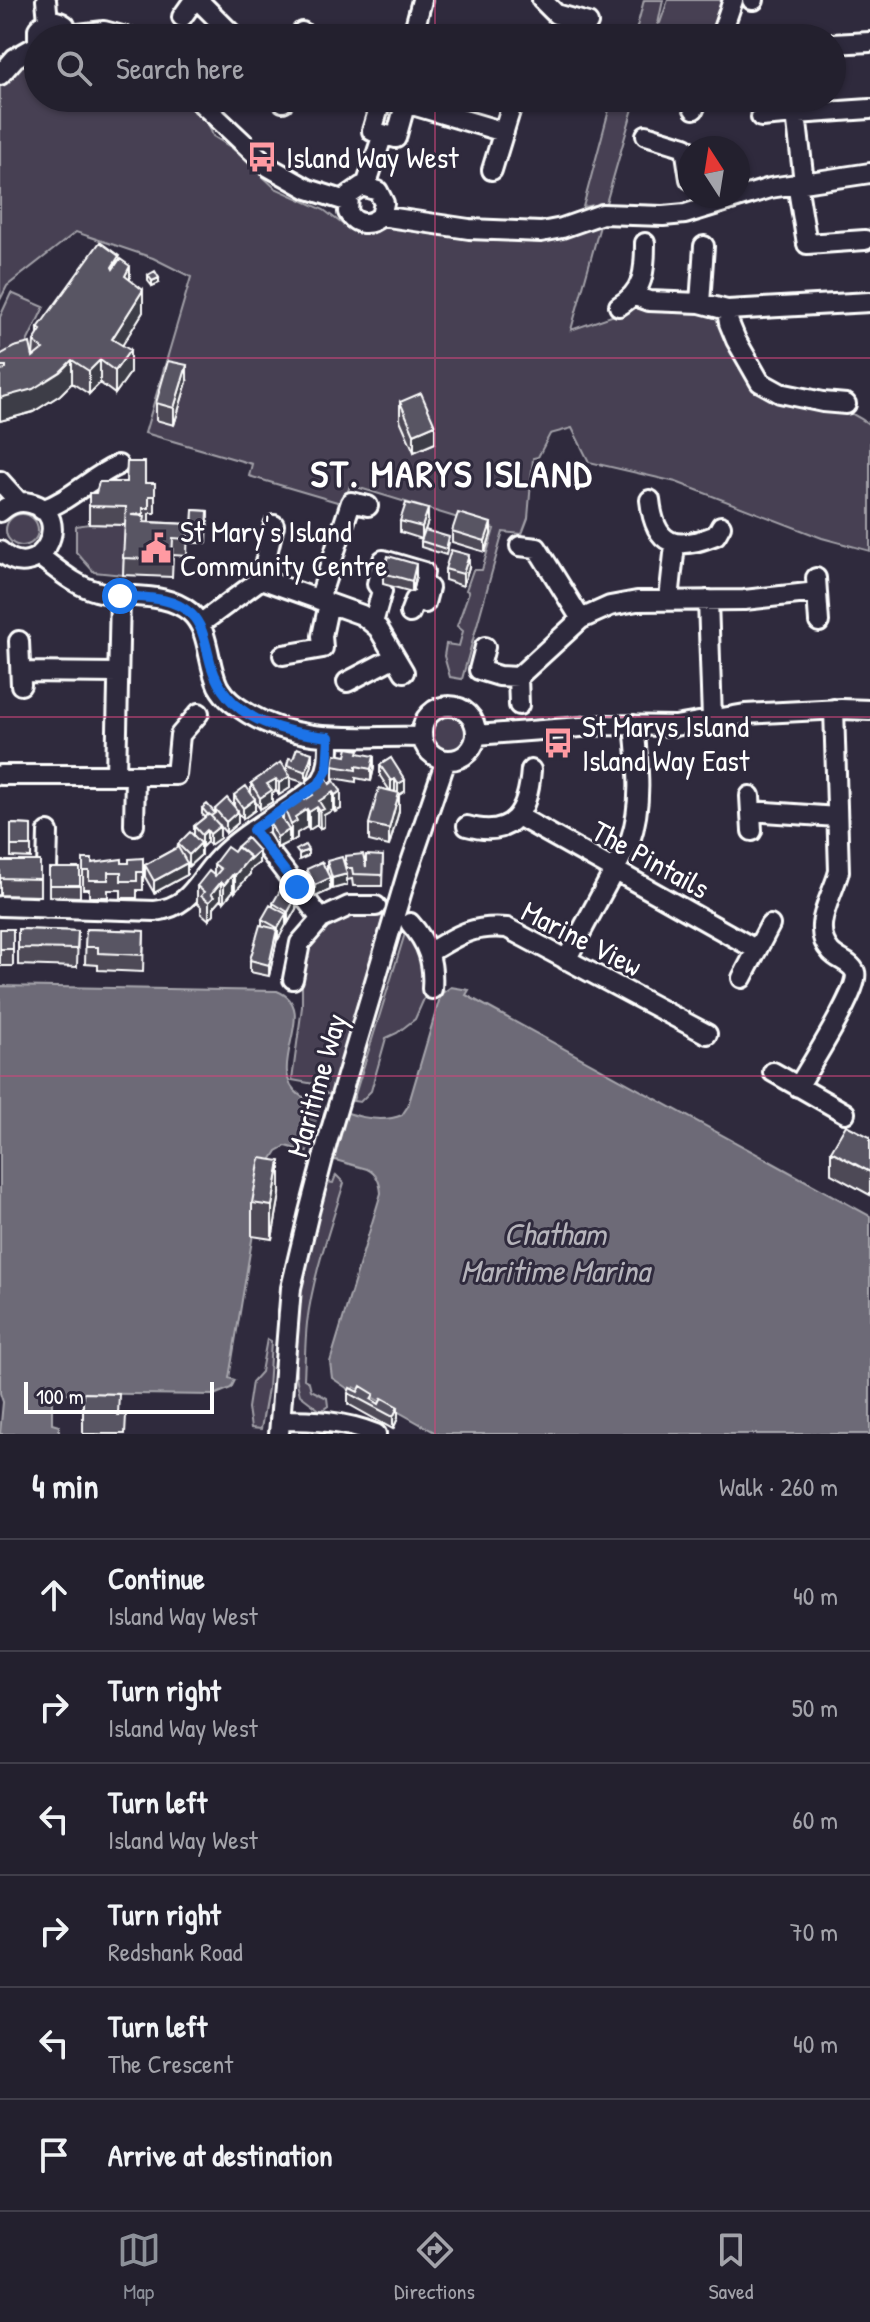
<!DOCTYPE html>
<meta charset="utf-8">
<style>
:root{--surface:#23202e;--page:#2f2d3a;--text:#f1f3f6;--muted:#a3a3aa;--line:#403e4a;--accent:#8c9099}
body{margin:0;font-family:"Patrick Hand",sans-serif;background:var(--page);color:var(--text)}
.compass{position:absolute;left:678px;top:136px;width:72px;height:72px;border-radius:50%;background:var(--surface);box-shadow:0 2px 6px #0004;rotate:348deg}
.scale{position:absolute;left:24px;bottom:20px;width:190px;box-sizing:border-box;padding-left:8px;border:4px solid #fff;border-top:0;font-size:22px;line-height:28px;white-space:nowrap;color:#fff;-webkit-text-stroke:6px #2f2a3d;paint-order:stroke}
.stop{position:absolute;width:24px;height:24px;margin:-18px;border:6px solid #1a73e8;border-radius:50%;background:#fff}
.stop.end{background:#1a73e8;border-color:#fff;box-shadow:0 2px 8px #0008}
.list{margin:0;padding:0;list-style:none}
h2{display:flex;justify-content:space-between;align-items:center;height:104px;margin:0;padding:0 32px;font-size:34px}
h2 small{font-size:26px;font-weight:400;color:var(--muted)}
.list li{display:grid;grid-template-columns:52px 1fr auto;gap:24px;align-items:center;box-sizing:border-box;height:112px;padding:0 32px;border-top:2px solid var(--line)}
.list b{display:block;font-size:30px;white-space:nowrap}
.list p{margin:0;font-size:26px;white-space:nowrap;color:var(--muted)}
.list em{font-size:26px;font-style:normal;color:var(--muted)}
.icon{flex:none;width:44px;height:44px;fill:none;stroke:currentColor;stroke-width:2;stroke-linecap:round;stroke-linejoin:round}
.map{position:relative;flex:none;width:870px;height:1434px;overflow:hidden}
.search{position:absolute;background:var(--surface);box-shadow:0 2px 6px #0004;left:24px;right:24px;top:24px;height:88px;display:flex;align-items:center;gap:20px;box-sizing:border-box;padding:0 28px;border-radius:44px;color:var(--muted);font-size:30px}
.sheet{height:776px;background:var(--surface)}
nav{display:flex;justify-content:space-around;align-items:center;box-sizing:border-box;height:112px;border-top:2px solid var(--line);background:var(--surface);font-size:22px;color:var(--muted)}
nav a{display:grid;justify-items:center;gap:4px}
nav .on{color:var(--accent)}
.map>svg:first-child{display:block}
.green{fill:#464152;stroke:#a2a0a8;stroke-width:2}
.water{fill:#6d6a77;stroke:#a7a6ad;stroke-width:2}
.pier{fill:#2f2a3d}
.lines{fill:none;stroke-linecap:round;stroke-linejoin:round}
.minor-casing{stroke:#fff;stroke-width:24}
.minor{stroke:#2f2a3d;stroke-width:18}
.wall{fill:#4d4956;stroke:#fff;stroke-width:2}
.shaded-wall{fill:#3e3c46;stroke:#fff;stroke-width:2}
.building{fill:#595564;stroke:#fff;stroke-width:2}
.route{stroke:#1a73e8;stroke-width:10}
.grid{fill:none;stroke:#ce467c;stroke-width:2;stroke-opacity:0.55}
.labels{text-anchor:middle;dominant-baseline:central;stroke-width:6;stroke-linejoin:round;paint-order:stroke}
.poi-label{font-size:30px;fill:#fff;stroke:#2f2a3d;text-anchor:start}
.street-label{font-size:30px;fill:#fff;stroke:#2f2a3d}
.water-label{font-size:32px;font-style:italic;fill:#b6b4bb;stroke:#2f2a3d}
.district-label{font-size:38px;font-weight:bold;letter-spacing:2px;fill:#fff;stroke:#2f2a3d}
</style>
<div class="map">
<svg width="870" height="1434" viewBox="0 0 870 1434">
<rect width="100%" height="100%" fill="#2f2a3d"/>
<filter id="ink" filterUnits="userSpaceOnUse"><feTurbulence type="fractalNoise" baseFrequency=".0125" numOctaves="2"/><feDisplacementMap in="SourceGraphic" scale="16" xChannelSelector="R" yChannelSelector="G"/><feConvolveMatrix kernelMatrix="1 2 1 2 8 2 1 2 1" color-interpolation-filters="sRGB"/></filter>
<g filter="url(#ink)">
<!-- green -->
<path class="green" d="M644 0H663L658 24 660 23 668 0H726L720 38H634Z
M38 57V98H184L208 123 213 136 232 148 275 188 324 210 349 229 365 231 387 223 525 239 601 222 571 330 635 308H675L724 316 757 386C794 396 839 401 870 425V551L822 538 676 482 589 462 572 428 550 434 538 457 533 458 528 518 522 534 503 532 462 679 450 677 444 656 446 644 459 646 463 631 457 626 469 592 466 590 473 570H482L494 529 350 485 344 504 249 476 252 464 145 433 191 277 153 258 76 232 7 286 0 300V85L26 59Z
M617 98H636L606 203 583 207 609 110Z
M11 293 44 307 17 363 0 356V317Z
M6 530a16 16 0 1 1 32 0a16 16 0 1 1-32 0Z
M89 524 126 525 123 575 94 572 76 552V526Z
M432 733a17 17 0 1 1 34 0a17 17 0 1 1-34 0Z
M359 912 384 914 331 1095 318 1091 314 1084 292 1080 302 1007V963L312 940 330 922Z
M407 927 427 956V992L415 1019 397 1033 386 1038 371 1091 360 1102 353 1101Z
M336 1175 344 1183C330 1229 313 1275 307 1323 305 1342 305 1361 304 1379L309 1382 311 1390 327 1398 328 1406 321 1411 300 1395C284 1340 310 1245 324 1190H327L326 1182 333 1183Z
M267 1339 271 1341 268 1389 261 1429 251 1428 248 1408 252 1382 261 1372Z"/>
<!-- water -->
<path class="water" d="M0 986 277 991C323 1009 261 1069 301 1096 331 1106 371 1128 402 1115L408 1106 441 994 451 987 469 990 466 995 870 1216V1434H438L354 1387 351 1391 332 1378 330 1362 381 1193C380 1182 377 1174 367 1169L286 1146 277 1151 270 1162H265L229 1378 235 1380 231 1388 214 1395 55 1393 52 1396V1424L59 1426V1434H0L3 1402 0 1393Z"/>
<!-- pier -->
<path class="pier" d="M323 1099 349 1108 333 1163 307 1155Z"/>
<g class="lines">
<!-- minor casing -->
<g class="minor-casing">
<path id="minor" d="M46 0 48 21
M198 0 234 36
M542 0 556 14 588 23
M752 0H754
M182 17 194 0
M69 35 104 31 130 38
M300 38 302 32
M412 38 422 0
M720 38 733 0
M832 44 870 42
M38 45V29C45 20 55 18 65 25L69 38
M0 75 15 58 38 45
M196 98 269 167 308 189 346 201
M382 98 372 131 396 138 407 98
M283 102 284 98
M406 103 504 132
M694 109 698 98
M761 117 796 114
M646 135 685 147 690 179
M492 170 514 98
M804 182 796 114 870 109
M797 183 807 244 865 240
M366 186 383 134
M381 216 384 203 378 191 362 186 349 195 348 212C356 226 370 226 381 216L469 229 541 232 562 228 602 214 663 216 685 214 770 188 870 173
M635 296 649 301 700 303 727 310 870 302
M700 303 704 246
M619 306C644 291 645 271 645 243
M727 310 729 323 736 340 760 382 780 393 823 402 846 404
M0 481 19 502
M650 500C655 547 676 551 716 535L721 526
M42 510C71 500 91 477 118 465
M0 512C9 504 18 500 30 503 77 514 39 589 0 551
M520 546 537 548 581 619
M39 556C57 569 74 585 96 591 126 600 164 590 190 612 210 629 207 663 218 686 225 699 236 706 249 714 303 746 361 735 422 737
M816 578 819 622
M261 579 362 615 378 628 404 672
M669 599 675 545
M319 600 351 502 368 506
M708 600 712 719
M373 623 382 591 377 584 383 560 424 572 422 585 429 588 425 603 415 600 410 613
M200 624 261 579 274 525
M19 641 21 685
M485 647 479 670 499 676 518 677
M283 655 323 648 322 636 329 603
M21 672 117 673
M347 682 395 657
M519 705 518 677 581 619 610 606 637 601 744 600 817 592
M422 733a27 27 0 1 1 54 0a27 27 0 1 1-54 0Z
M476 735 607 725 675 726 745 714 841 709 870 710
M0 775H176L180 735 199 713
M116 775 120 596
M750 796 752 831
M751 811 837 817
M518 816 757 950
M134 825 135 775
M467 826C514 839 528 811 531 770
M253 830 321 919 349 906H376
M0 906 155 911C192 906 196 882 219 858 248 828 289 811 319 784 330 770 329 754 329 737
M46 908 48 832
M410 923C428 943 434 962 432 989
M430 952C458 935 472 925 507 928L707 1034
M566 960 630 841C643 803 638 764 634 725
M742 978 770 925
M293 979 300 943 321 919
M773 1072 845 1113
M798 1087C808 1069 861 987 855 972 851 962 838 960 831 952 809 928 833 896 839 871L834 709
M280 1420C314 1420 344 1421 376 1434
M279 1434 291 1288 309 1212 327 1143 407 874 446 760"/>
</g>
<!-- minor -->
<use href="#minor" class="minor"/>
</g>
<!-- wall -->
<path class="wall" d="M119 260 130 280 143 312 122 345 130 373 115 394 100 383 89 394 72 383 60 395 33 412 0 421V355L33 357 34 341 38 336V328Z
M148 275 159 283 152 286 148 281Z
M187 382 174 425 156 420V403Z
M400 402 435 443 414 452 400 420Z
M145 483H155V513H149V522L188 524 187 556 173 555 172 577 123 575 125 525 89 524V493H96Z
M193 510 208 511 207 543H192Z
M400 521H428L422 539 400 532Z
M452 531 491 534 485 552 452 542Z
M421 541 449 543 446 555 421 547Z
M469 567 463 586 445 580V569Z
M383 573 416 576 412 592 383 584Z
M359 753 374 768 371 781 356 778V782L333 778V766L346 756Z
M391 758 405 791 399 795V811L389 846 369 841V824L390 791 380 776V765Z
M287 765H312L306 783 290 778V788L279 795 276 790 272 793V802L260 809 255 801V810L243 819 238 812V823L226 833 220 826V838L210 845 207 842 201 846V855L189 866 187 864V875L154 893 145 877V865L178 847V844L194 836V826L205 817 202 814V808L215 812V809L234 807V795L251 793V783L287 771Z
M330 784 341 809 335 812 333 810 324 815V826L320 829 317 825 309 830 307 827 297 833V838L291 842 289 837V842L277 848 269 833V821H283V805L305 800 308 798V788Z
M11 824 31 825V858L11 857Z
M237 847 259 863 250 870V874L235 892 233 891 224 902 221 899 214 907V914L209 920 201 913V907L197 903V886L214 875V864L234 852Z
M345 856 366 867 383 856 382 886H353L352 879 347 880V885L332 889 330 882V890L315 897 307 881V869L327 873V861L345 867Z
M143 858V890H137V898H121V890H108V897H89V889H83V859L92 863H129Z
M0 861H40V896L0 895Z
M49 868H80V897L49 896Z
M273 903 296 909 288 923 286 922V925L277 939 269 976 250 972V960L262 925V919L273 906Z
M0 929H13V966H0Z
M18 929 78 931 77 967 18 965Z
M86 929 144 931 143 972 98 970V965L85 964Z
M870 1137V1195L831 1174V1151Z
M280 1194 272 1239 252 1236V1203Z
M348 1393 374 1401 398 1418 393 1429 348 1404Z"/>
<!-- shaded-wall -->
<path class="shaded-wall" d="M130 266V289L125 276Z
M159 278V283L152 286V281Z
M143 290V312L112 362V339Z
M130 350V373L115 394V371Z
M72 360V383L60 395 33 412 0 421V398Z
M100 360V383L89 394V371Z
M187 365V382L174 425V408Z
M435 425V443L414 452V434Z
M428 509V521L422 539V527Z
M491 523V534L485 552V541Z
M469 555V567L463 586V574Z
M416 564V576L412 592V581Z
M312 753V765L306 783V772Z
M374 756V768L371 781V769Z
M290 776V788L279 795V783Z
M276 779V790L272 793V802L260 809V798L267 784Z
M395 779V791L391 793V781Z
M405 780V791L399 795V811L389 846V829L398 796V784Z
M341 791V809L335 812V795Z
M333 792V810L324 815V826L320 829 319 801Z
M255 799V810L243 819V808Z
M317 807V825L309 830V812Z
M307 809V827L297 833V838L291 842V825L295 817Z
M238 811V823L226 833V822Z
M220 826V838L210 845V834Z
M207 830V842L202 847V835Z
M289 830V842L277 848V837Z
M201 843V855L189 866V855Z
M308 850V856L299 860V854Z
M259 851V863L250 870V874L235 892V875L250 857Z
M187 863V875L154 893V881Z
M233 874V891L224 902V885Z
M347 874V885L332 889V878Z
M330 878V890L315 897V885Z
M221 882V899L214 907V914L209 920V902L211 894Z
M296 897V909L288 923V912Z
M286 914V925L278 940V928Z
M277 929V940L269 976V965Z
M280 1161V1194L272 1239V1206Z
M398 1407V1418L393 1429V1417Z"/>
<!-- building -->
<path class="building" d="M100 242 119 256 112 267 113 269 120 259 130 266 125 276 143 290 112 339 130 350 115 371 100 360 89 371 72 360 60 372 33 389 0 398V370L6 369V366H0V355L14 347 30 343 33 357 43 349 34 341 41 330 38 328Z
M155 271 159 278 152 281 148 275Z
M168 361 187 365 174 408 156 403Z
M421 393 435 425 414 434 400 402Z
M127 462H145V483H155V496H149V508H143V514L131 515 145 516 144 522 188 524 187 539 173 538 172 560 123 558 126 507 89 506V493H96L99 482H126Z
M406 503 428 509 422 527 400 521Z
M193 510 208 511 207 532 192 531Z
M458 513 491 523 485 541 452 531Z
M425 530 449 537 446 549 421 541Z
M451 550 469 555 463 574 445 569Z
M388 556 416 564 412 581 383 573Z
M297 748 312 753 306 772 287 765 289 758 293 759Z
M348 748 359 750 358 753 374 756 371 769 356 766V770L333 766 335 754 346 756Z
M391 758 405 780 398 784 395 779 391 781 380 765Z
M281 762 290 776 279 783 276 779 267 784 272 790 260 798 251 783Z
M326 777 330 784 334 781 341 791 335 795 333 792 319 801 324 809 320 811 317 807 309 812 307 809 295 817 297 821 291 825 283 805 301 794 305 800 313 795 308 788Z
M246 786 255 799 243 808 234 795Z
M379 788 399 793 389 829 369 824Z
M227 798 238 811 226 822 215 809Z
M207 804 215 813 211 816 209 814 208 815 202 808Z
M209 814 220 826 210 834 207 830 202 835 194 826Z
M280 815 289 830 277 837 269 821Z
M11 824 31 825V846H11Z
M190 832 201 843 189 855 178 844Z
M247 838 259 851 250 859V857L237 847Z
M305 845 308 850 299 854 296 850Z
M178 847 187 863 154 881 145 865Z
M227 847 234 852 238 847 250 857 235 875 233 874 224 885 221 882 211 894 214 897 209 902 201 896 204 892 197 886 209 871 215 876 221 869 214 864Z
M363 854 366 867V855L383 856 382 875 353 874 352 868H346L345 856Z
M342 857 347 874 332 878 327 861Z
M143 858V872H137V881H121V872H108V880H89V871H83V859H92V863L122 859V863H129V859Z
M0 861H40V879L0 878Z
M322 862 330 878 315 885 307 869Z
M49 868H80V885H49Z
M281 889 296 897 288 912 273 903Z
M270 905 286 914 278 928 262 919Z
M260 925 277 929 269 965 250 960Z
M0 929H13V949H0Z
M18 929 78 931 77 949 18 948Z
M86 929 144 931 143 955 98 953V947H85Z
M846 1125 870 1137V1172L831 1151Z
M260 1158 280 1161 272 1206 252 1203Z
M361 1386 374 1394 371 1399 379 1404 382 1398 398 1407 393 1417 348 1393 350 1388 358 1392Z
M83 1393 119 1394 118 1415H126L125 1434H83Z
M314 1431 332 1434H313Z"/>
</g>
<g class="lines" filter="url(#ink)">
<!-- route -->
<path class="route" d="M120 596C144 598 172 596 191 614 204 626 206 648 211 665 227 719 279 732 329 737L327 770 319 784 253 830 297 887"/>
</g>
<!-- grid -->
<path class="grid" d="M435 0V38M435 98V1434M0 358H870M0 717H870M0 1076H870"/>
<!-- icons -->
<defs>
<g id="bus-bare" transform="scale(2.4)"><path d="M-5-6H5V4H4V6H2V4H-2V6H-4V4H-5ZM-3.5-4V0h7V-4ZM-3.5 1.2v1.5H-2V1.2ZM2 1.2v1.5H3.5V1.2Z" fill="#ff9aa2" stroke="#2f2a3d" stroke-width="2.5" paint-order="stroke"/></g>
<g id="civic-bare" transform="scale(2.4)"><path d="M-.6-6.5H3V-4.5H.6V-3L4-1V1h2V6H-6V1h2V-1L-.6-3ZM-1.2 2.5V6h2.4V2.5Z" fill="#ff9aa2" stroke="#2f2a3d" stroke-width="2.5" paint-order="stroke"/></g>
</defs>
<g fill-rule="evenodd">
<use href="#bus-bare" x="262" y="157"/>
<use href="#civic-bare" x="156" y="548"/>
<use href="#bus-bare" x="558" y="743"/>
</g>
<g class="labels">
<!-- poi labels -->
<g class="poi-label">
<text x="286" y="157">Island Way West</text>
<text x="180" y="531">St Mary's Island<tspan x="180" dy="34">Community Centre</tspan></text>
<text x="582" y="726">St Marys Island<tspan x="582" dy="34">Island Way East</tspan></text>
</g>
<!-- street labels -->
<g class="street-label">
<text transform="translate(651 859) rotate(29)">The Pintails</text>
<text transform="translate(582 938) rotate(27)">Marine View</text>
<text transform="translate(316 1085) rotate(-74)">Maritime Way</text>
</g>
<!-- water labels -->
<g class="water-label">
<text x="555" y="1233">Chatham<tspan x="555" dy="37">Maritime Marina</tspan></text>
</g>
<!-- district labels -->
<g class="district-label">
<text x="452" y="473">ST. MARYS ISLAND</text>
</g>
</g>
</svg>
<svg class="compass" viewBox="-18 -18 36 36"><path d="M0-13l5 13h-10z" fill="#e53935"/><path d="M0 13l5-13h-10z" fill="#a3a3aa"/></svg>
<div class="scale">100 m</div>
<div class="stop" style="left:120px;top:596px"></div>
<div class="stop end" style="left:297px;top:887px"></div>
<div class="search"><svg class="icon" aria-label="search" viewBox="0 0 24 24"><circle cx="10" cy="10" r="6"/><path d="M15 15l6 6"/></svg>Search here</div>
</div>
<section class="sheet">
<h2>4 min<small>Walk · 260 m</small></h2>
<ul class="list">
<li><svg class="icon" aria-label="ahead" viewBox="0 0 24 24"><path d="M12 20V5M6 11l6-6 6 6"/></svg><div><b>Continue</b><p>Island Way West</p></div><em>40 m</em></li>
<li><svg class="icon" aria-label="right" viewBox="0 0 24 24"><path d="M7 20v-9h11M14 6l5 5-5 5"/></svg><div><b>Turn right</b><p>Island Way West</p></div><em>50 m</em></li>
<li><svg class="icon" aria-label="left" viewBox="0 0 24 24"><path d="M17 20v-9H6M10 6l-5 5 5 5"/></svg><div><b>Turn left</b><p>Island Way West</p></div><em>60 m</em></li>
<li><svg class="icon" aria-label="right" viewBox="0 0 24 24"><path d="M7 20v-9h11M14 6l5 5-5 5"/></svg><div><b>Turn right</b><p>Redshank Road</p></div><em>70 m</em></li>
<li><svg class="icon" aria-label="left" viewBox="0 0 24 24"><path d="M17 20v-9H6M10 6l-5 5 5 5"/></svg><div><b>Turn left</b><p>The Crescent</p></div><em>40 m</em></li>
<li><svg class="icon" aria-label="arrive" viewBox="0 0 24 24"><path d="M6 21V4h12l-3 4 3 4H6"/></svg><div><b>Arrive at destination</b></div></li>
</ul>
</section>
<nav>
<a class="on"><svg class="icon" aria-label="map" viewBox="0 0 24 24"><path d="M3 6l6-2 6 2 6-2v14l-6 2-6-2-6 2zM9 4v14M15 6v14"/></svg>Map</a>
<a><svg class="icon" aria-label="directions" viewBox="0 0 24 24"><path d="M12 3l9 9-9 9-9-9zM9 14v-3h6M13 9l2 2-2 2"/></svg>Directions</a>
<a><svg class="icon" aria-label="saved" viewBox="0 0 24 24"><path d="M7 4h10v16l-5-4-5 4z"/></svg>Saved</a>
</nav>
